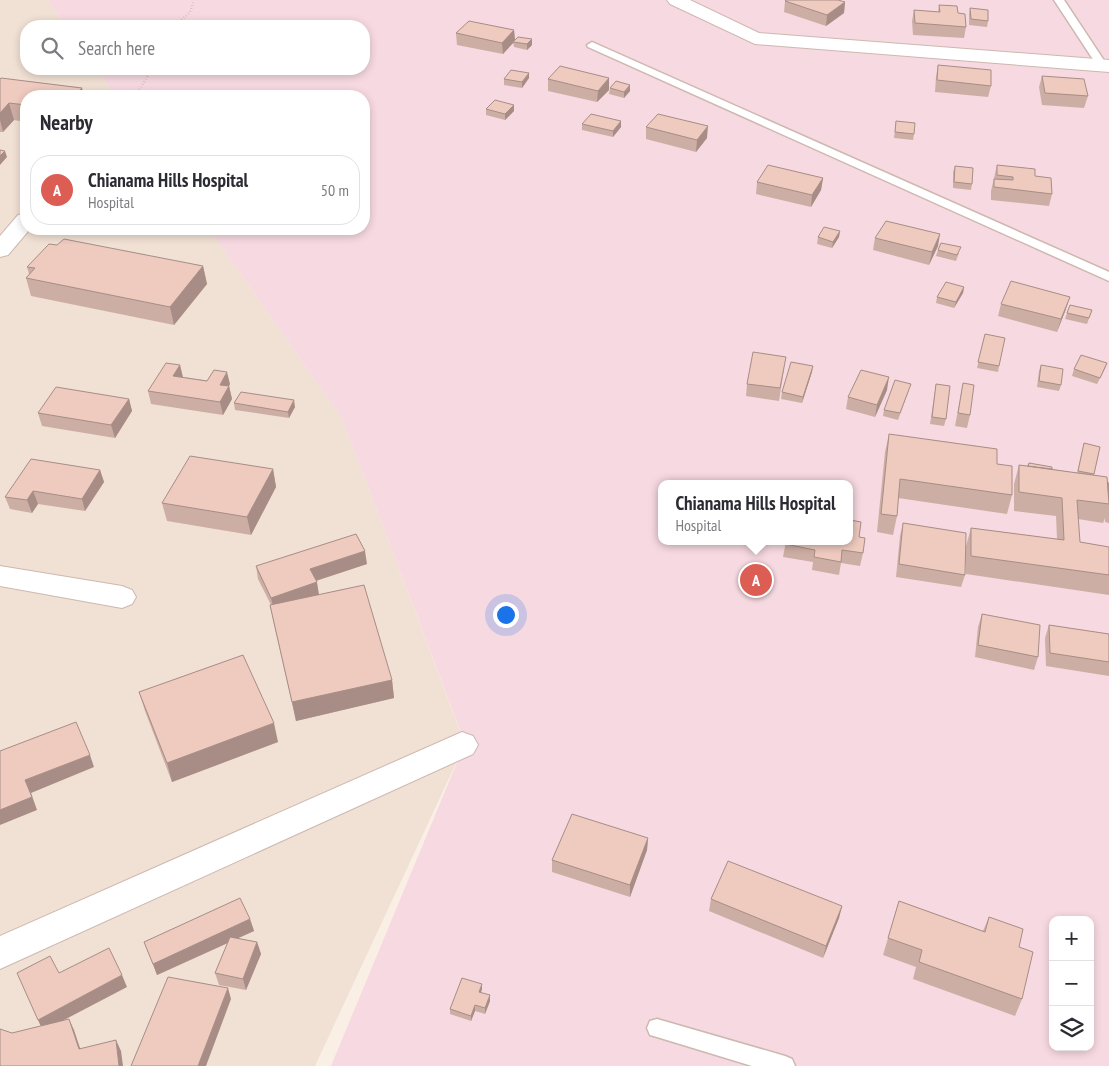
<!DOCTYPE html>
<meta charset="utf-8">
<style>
:root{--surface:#fff;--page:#f2f2f3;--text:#2b2b33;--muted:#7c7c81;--line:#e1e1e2;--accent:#db5d54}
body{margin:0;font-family:"PT Sans Narrow",sans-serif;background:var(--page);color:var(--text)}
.controls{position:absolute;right:15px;bottom:15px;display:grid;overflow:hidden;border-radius:10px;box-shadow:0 2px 8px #0003}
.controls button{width:45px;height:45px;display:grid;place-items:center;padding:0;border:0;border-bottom:1px solid var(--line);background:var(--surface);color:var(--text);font:25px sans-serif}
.you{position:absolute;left:505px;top:614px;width:18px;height:18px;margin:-12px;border:4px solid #fff;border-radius:50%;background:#1a73e8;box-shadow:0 0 0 8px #1a73e833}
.badge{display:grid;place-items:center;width:32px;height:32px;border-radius:50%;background:var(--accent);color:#fff;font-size:16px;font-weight:700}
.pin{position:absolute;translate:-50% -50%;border:2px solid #fff;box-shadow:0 1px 5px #0006}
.popup{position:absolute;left:658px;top:480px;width:195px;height:65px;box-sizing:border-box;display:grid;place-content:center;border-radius:10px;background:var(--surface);filter:drop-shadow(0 1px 4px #0005);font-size:16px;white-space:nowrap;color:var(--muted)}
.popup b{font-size:19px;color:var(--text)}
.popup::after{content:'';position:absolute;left:50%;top:100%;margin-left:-10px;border:10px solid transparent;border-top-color:var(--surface)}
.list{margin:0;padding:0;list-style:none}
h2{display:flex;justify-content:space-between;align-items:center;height:65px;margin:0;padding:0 20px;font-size:21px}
h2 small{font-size:16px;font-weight:400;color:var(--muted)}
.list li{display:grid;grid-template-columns:32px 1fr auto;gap:15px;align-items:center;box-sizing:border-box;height:70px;margin:0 10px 10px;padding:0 10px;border:1px solid var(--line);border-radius:20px}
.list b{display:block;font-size:19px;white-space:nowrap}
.list p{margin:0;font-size:16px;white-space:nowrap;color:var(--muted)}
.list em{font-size:16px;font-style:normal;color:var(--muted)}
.icon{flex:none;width:28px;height:28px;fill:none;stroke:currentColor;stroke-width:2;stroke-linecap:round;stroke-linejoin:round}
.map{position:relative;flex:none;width:1109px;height:1066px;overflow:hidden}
.search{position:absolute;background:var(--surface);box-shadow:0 2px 8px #0003;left:20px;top:20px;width:350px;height:55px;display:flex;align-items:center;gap:12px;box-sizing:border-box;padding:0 18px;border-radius:20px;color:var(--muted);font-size:19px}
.panel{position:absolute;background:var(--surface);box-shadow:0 2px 8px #0003;left:20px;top:90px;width:350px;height:145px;border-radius:20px}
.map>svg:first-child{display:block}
.residential{fill:#f1e0d4}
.medical{fill:#f7d9e1;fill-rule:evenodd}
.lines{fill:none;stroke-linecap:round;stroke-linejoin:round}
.lane-casing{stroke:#cdb8af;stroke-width:3}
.street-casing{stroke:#cdb8af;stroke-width:2}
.path{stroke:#d2ada2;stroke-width:2.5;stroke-dasharray:0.5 2.5;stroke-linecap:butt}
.lane{fill:#fff;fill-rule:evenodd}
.street{fill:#fff;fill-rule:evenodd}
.wall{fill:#cdaea4}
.shaded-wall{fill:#a78d86}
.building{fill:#eecabf;stroke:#a78d86}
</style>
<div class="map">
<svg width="1109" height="1066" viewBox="0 0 1109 1066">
<rect width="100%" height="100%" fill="#faefe5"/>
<!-- residential -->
<path class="residential" d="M0 0H48L66 26H26V69H96L116 96H26V229H209L342 418 465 744 315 1066H0Z"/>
<!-- medical -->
<path class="medical" d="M48 0H1109V1066H331L465 743 342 418 209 229H364V96H116L96 69H364V26H66ZM662 484H850V541H662ZM1053 920H1090V1047H1053Z"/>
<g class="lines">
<!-- lane casing -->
<g class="lane-casing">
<path id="lane" d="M1054 0H1064L1107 65 1106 67H1098Z
M592 42 1109 272V281L588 47 587 45Z
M657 1019 785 1056 792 1059 795 1066H752L657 1037 650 1035 647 1028 650 1021Z"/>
</g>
<!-- street casing -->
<g class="street-casing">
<path id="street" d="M667 0H690L759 33 1109 60V72L755 44 670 4Z
M26 213V229H30L8 255 0 257V236L18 215Z
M0 566 122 586 132 590 136 597 132 604 122 608 0 586Z
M462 732 473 736 478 745 473 754 0 969V936Z"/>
</g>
<!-- path -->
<path class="path" d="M175 26 190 12 194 0
M133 96 140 89 152 69"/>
<!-- lane -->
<use href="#lane" class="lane"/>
<!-- street -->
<use href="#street" class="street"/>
</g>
<!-- wall -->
<path class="wall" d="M785 1 845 2 844 13 826 26 784 12Z
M939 5 958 13 966 27 964 38 913 35 912 21 914 10 938 12Z
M970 8 988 21 987 27 969 25V14Z
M514 30 515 40 532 39V45L527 50 514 47 513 42 503 54 457 45 456 33Z
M938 65 991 86 988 97 935 92 936 77Z
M1042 76 1088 96 1084 108 1042 105 1039 87Z
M529 78 522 88 504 85V79Z
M0 79 26 96V122L14 120 3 132H0Z
M548 79 609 90 597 102 548 91Z
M610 88 630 91 624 98 609 94Z
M514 105V111L505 120 486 115V109Z
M896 121 914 134 913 140 894 138Z
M582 124 621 127 613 137 582 130Z
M646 127 707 138 696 152 646 139Z
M997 165 1035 176 1052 194 1049 206 991 200V191Z
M955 166 972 184 971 190 953 188V172Z
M823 178 821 190 811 207 756 194 757 182Z
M840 231 839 237 832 248 817 244 818 237Z
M875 238 938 246 929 265 873 250Z
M938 250 959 253 956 261 936 256Z
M203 266 207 284 174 325 31 296 26 278 29 274 27 267Z
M964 287 963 293 954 308 936 303 937 297Z
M1001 304 1066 309 1057 332 998 316Z
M1092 310 1087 324 1065 319 1067 313Z
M985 334 999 366 998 372 977 368Z
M1107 363 1105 369 1097 384 1072 376 1074 369Z
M180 365 183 377 230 384 229 386 232 399 223 415 151 404 148 391Z
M1041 365 1061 385 1059 391 1037 387 1039 371Z
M784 369 779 401 746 396 747 384Z
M812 372 802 403 781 399 782 392Z
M963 383 970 415 967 428 955 426Z
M936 384 946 419 944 426 930 424Z
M887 390 875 417 846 409 848 397Z
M909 390 898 420 883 416 884 410Z
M129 399 132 411 115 438 42 426 38 413Z
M234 403 295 407 289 418 235 410Z
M889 434 1012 495 1007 514 898 498 897 516 893 535 877 532 885 452Z
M1084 443 1100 447 1094 475 1109 483V523L1105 522V518L1103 523 1078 519 1080 542 1109 547V595L966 574V550L965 575 961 587 896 577 900 536 903 523 966 546 971 528 1057 539 1056 516 1014 511V484L1019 465 1027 466 1029 463 1052 469 1077 473Z
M273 469 276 487 251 535 167 521 162 503Z
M100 470 104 482 85 511 38 504 32 513 10 509 5 497Z
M859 537 863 553 860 566 841 563 839 575 812 570 813 562 783 557 786 541Z
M367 564 316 581 319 595 392 680 394 698 296 721 274 624 270 605H271L258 579 256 566Z
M982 614 1038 657 1034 670 975 657 978 627Z
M1049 625 1109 634V676L1046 666 1045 638Z
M139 692 278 742 172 782 145 711Z
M648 838 647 850 630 897 552 872V860Z
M711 899 842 906 839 918 823 958 709 911Z
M899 901 983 931 989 917 1019 947 1022 999 1015 1016 913 979 916 967 883 955Z
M250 919 254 931 237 938 257 942 261 954 246 990 219 985 215 973 228 943 157 975 144 942Z
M482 989 481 993 490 1001 485 1014 475 1011 471 1021 450 1014V1009Z"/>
<!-- shaded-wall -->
<path class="shaded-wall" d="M845 2 844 13 826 26 827 15Z
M514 30 515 41 503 54 502 43Z
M532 39V45L527 50V44Z
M529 73V78L522 88V82Z
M609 78V90L597 102 598 91Z
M630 85V91L624 98V92Z
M82 88 84 96H75Z
M9 103 14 120 3 132 0 120V113Z
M514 105V111L505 120V114Z
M621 121V127L613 137V131Z
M708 126 707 138 696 152 697 140Z
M5 151 7 157 0 165V156Z
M823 178 821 190 811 207 812 195Z
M840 231 839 237 832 248 833 242Z
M940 234 938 246 929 265 932 252Z
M203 266 207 284 174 325 170 307Z
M964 287 963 293 954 308 956 302Z
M1070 297 1066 309 1057 332 1061 319Z
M180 365 183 378 173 376Z
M813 366 812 372 802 403 803 397Z
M227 372 230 384 222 397 220 385Z
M889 377 887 390 875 417 877 405Z
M229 386 232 399 223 415 220 402Z
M129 399 132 411 115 438 111 425Z
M294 400 295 407 289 418 288 412Z
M273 469 276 487 251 535 247 517Z
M100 470 104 482 85 511 82 499Z
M33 491 38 504 32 513 27 500Z
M365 551 367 564 312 582 310 569Z
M317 582 319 595 274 610 271 598Z
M392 680 394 698 296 721 292 702Z
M274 723 278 742 172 782 167 763Z
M90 755 94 767 31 793 37 810 0 825V810L25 780Z
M648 838 647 850 630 897V885Z
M842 906 839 918 823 958 826 946Z
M250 919 254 931 157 975 153 964Z
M257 942 261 954 246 990 243 979Z
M122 975 127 987 43 1031 38 1020Z
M482 984V989L479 998V992Z
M228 988 231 999 206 1066H198Z
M490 995V1001L485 1014V1008Z
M475 1005V1011L471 1021V1016Z
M69 1019 74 1030 84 1060 79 1049Z
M116 1040 121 1051 123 1066H119Z"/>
<!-- building -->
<path class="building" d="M786 0H838L845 2 827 15 785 1Z
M939 5 957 6 958 13 965 14 966 27 915 23 914 10 940 12Z
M970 8 988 10V21L971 19Z
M469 21 514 30 502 43 456 33Z
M518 37 532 39 527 44 513 42Z
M938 65 991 70V86L937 80Z
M560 66 609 78 598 91 548 79Z
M511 70 529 73 522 82 504 79Z
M1042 76 1084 79 1088 96 1045 93Z
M1 78 82 88 75 96H26V105L9 103 0 113V79Z
M616 81 630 85 624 92 610 88Z
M495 100 514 105 505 114 486 109Z
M591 114 621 121 613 131 582 124Z
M658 114 708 126 697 140 646 127Z
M896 121 915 123 914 134 895 132Z
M0 150 5 151 0 156Z
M768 165 823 178 812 195 757 182Z
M997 165 1035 169V176L1051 178 1052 194 994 187V179L1013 180V177L997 175Z
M955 166 973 168 972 184 954 182Z
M886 221 940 234 932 252 875 238Z
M824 227 840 231 833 242 818 237Z
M64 239 203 266 170 307 26 278 35 268 27 267 49 244 57 245Z
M941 243 961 247 957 255 938 250Z
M1011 281 1070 297 1061 319 1001 304Z
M946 282 964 287 956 302 937 297Z
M1070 305 1092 310 1089 318 1067 313Z
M985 334 1005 338 999 366 978 362Z
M753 352 786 357 780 388 747 384Z
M1081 355 1107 363 1100 378 1074 369Z
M791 362 813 366 803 397 782 392Z
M166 363 180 365 173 376 207 381 214 370 227 372 220 385 229 386 220 402 148 391Z
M1041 365 1063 369 1061 385 1039 381Z
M861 370 889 377 877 405 848 397Z
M895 380 911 384 900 413 884 410Z
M963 383 974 385 970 415 958 413Z
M936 384 950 386 946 419 932 417Z
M56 387 129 399 111 425 38 413Z
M241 392 294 400 288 412 234 403Z
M889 434 997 449V464L1012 466V495L900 479 897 516 881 514Z
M1084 443 1100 447 1094 474 1078 471Z
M190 456 273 469 247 517 162 503Z
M31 459 100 470 82 499 33 491 27 500 5 497Z
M1029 463 1052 467V469L1028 466Z
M1019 465 1107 477 1109 504 1077 500 1080 542 1109 547V575L971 556V528L1064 540 1062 498 1019 492Z
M1108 483H1109V498Z
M850 520 861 522 859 537 865 538 863 553 842 550 841 562 814 557 815 550 785 544 786 541H850Z
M903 523 966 533 965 575 899 564Z
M356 534 365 551 310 569 317 582 271 598 256 566Z
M364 585 392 680 292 702 270 605Z
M982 614 1040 625 1038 657 978 645Z
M1049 625 1109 634V662L1050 653Z
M243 655 274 723 167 763 139 692Z
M76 722 90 755 25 780 32 797 0 810V751Z
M572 814 648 838 630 885 552 860Z
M728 861 842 906 826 946 711 899Z
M240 898 250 919 153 964 144 942Z
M899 901 985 932 989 917 1023 929 1019 947 1033 952 1022 999 919 962 922 950 888 938Z
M230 937 257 942 243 979 215 973Z
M109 948 122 975 38 1020 17 973 50 956 59 973Z
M168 977 228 988 198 1066H131Z
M462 978 482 984 479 992 490 995 485 1008 475 1005 471 1016 450 1009Z
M69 1019 79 1049 116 1040 119 1066H0V1029L12 1033Z"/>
</svg>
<div class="controls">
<button>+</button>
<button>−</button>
<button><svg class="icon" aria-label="layers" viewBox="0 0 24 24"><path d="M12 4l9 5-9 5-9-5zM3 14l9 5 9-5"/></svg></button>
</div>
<div class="you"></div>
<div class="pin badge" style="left:756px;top:580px">A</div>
<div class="popup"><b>Chianama Hills Hospital</b>Hospital</div>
<div class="search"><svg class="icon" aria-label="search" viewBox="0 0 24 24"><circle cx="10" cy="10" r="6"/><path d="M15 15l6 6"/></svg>Search here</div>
<section class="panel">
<h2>Nearby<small></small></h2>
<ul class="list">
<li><span class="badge">A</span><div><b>Chianama Hills Hospital</b><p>Hospital</p></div><em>50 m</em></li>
</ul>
</section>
</div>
